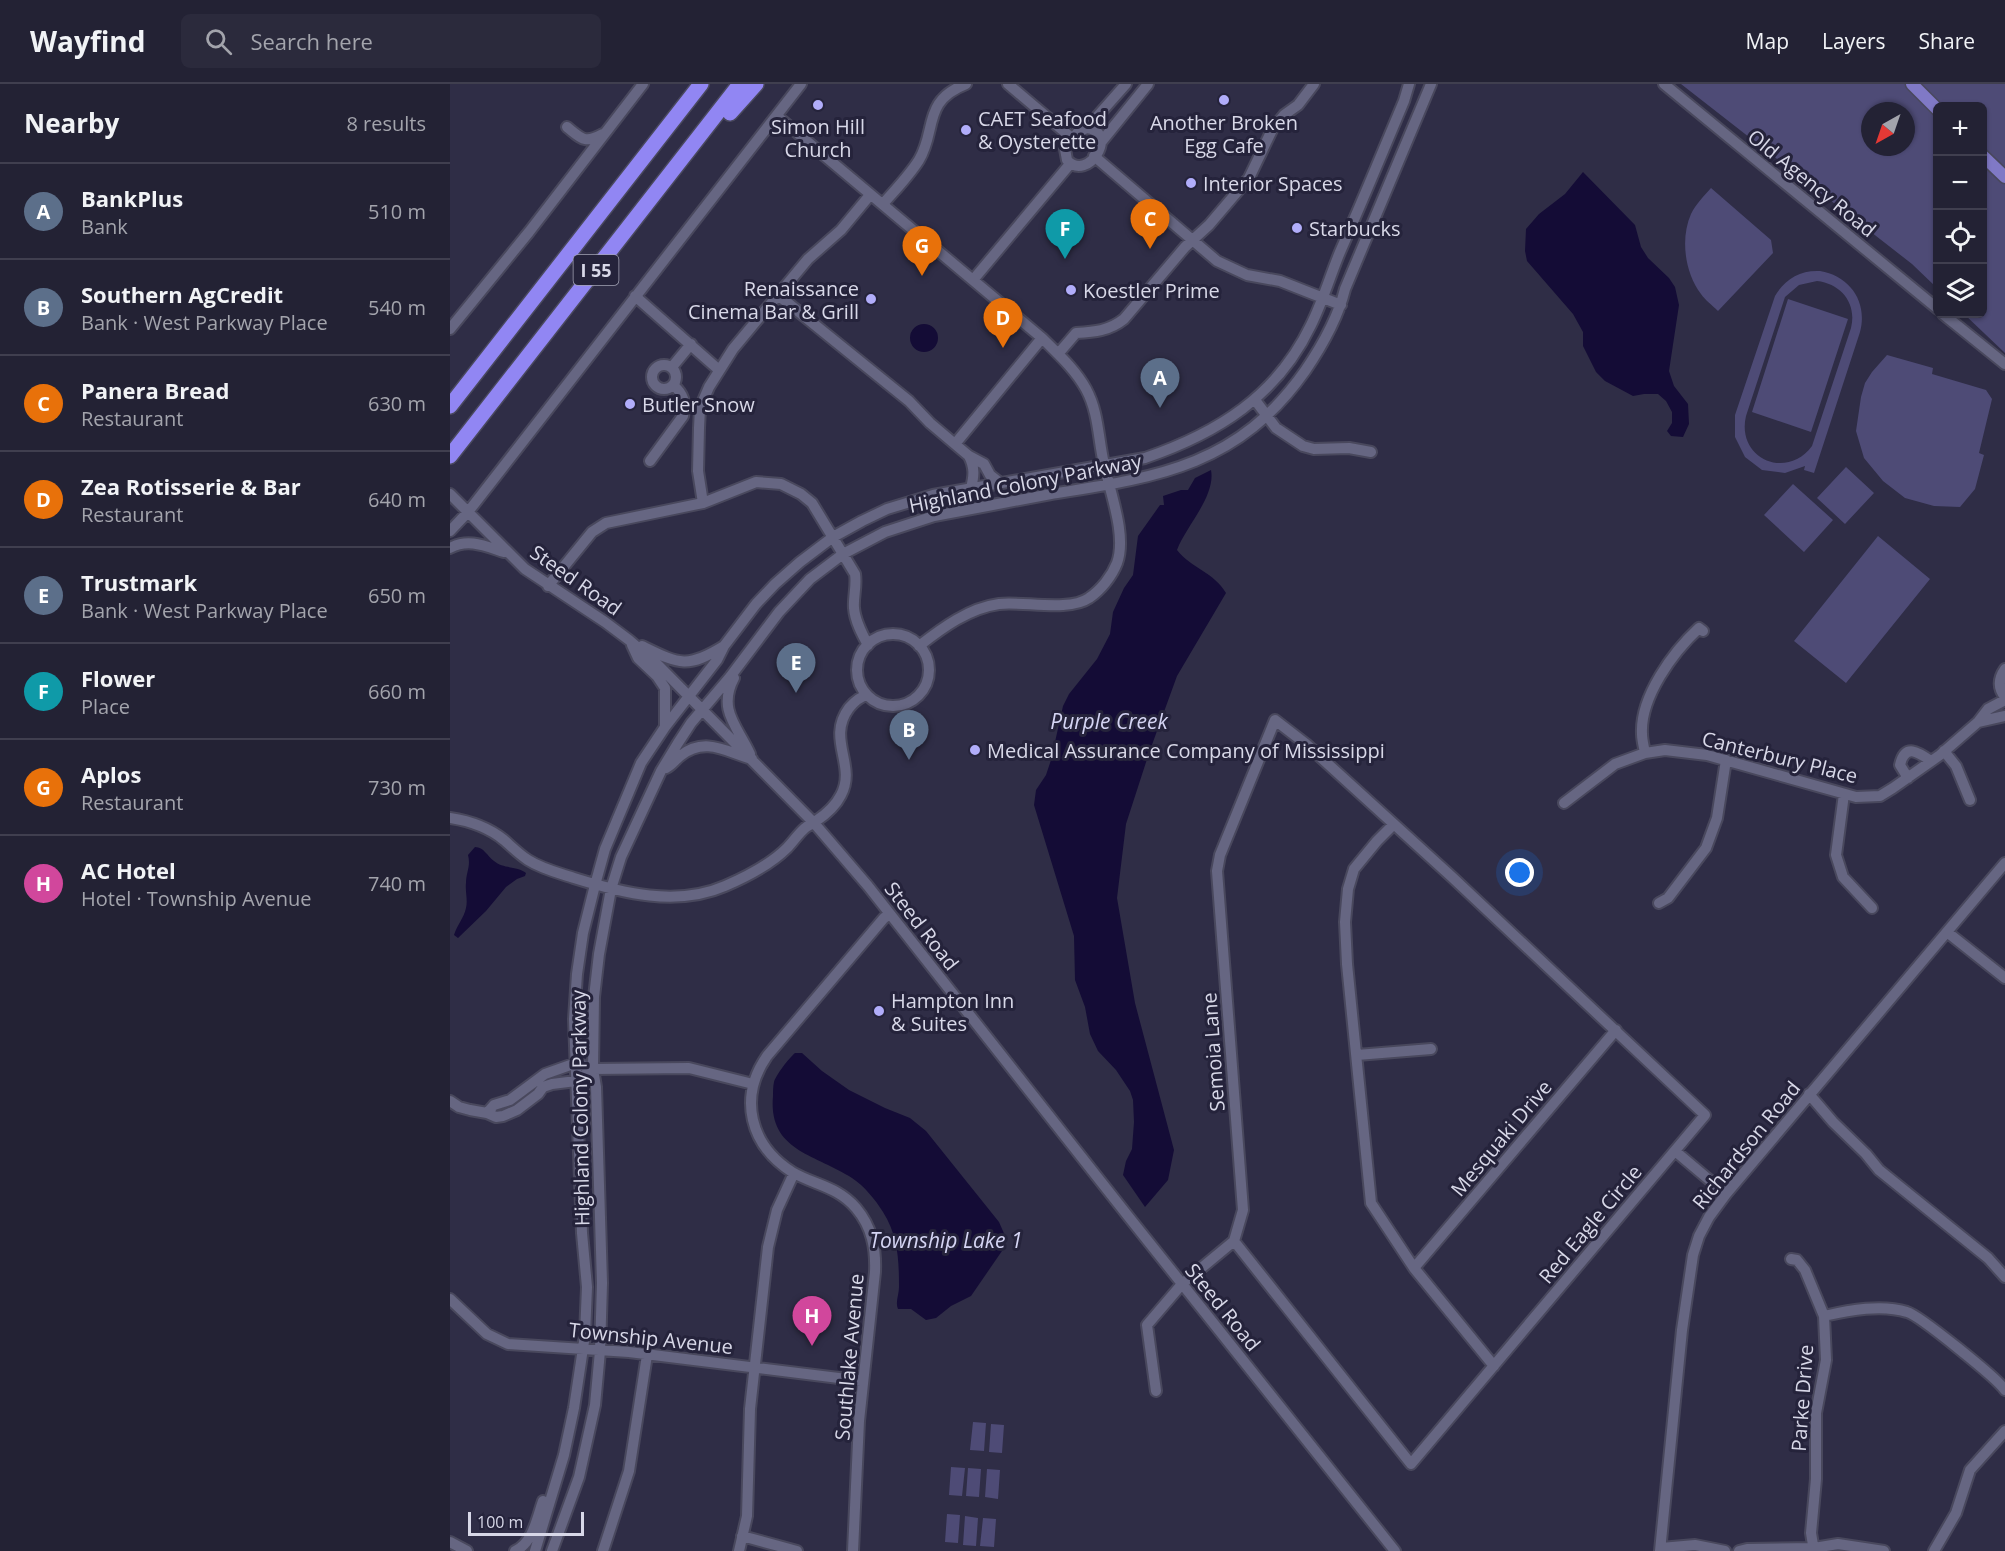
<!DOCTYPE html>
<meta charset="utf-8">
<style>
:root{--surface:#232234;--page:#2b2a3c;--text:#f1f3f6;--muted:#a3a4ac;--line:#403f4f;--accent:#8bbbb9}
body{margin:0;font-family:"Open Sans",sans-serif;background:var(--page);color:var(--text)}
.controls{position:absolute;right:18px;top:18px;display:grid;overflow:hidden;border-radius:9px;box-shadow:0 2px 4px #0004}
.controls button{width:54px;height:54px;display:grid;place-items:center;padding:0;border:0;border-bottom:2px solid var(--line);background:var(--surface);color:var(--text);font:30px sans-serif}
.compass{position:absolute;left:1411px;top:18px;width:54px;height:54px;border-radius:50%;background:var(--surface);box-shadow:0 2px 4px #0004;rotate:220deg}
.scale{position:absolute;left:18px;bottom:15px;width:116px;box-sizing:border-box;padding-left:6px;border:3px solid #d8d8e8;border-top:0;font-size:16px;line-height:21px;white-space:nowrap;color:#d8d8e8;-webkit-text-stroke:4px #25233b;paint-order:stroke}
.you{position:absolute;left:1070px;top:789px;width:21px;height:21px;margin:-15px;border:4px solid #fff;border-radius:50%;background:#1a73e8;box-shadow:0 0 0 9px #1a73e833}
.badge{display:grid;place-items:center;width:39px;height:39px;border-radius:50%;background:var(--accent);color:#fff;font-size:20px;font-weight:700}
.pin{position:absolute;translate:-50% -50px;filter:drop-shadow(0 2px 3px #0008)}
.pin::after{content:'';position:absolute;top:32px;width:21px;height:18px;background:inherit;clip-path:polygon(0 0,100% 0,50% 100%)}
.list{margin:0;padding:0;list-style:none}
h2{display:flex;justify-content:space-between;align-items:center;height:78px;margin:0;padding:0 24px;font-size:26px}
h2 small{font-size:20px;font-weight:400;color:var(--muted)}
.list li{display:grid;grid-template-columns:39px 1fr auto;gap:18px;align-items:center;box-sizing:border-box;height:96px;padding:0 24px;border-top:2px solid var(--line)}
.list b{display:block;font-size:22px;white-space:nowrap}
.list p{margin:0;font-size:20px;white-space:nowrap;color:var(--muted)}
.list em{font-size:20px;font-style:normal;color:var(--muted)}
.icon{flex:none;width:33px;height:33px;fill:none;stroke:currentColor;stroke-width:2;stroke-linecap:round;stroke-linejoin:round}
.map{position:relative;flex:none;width:1555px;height:1467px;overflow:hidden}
header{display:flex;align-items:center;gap:36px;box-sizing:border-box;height:84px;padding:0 30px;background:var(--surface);border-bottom:2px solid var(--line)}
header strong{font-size:28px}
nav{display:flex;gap:33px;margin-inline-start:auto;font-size:21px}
.search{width:420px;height:54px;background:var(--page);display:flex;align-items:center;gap:15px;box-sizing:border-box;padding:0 21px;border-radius:9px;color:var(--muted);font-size:22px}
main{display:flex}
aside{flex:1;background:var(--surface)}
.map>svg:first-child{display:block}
.green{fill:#4e4b76;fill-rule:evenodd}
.water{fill:#140c36}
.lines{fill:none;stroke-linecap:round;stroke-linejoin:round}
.minor-casing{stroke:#49485d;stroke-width:14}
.major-casing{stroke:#49485d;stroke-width:15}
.highway-casing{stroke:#49485d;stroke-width:18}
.minor{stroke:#666682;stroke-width:10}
.major{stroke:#8079c6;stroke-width:12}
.highway{stroke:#9186f3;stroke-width:15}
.poi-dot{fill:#b1adfa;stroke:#25233b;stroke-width:2}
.labels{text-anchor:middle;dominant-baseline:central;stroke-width:6;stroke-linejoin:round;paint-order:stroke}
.shield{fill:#25233b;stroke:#a2a2b4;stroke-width:1.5}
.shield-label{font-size:18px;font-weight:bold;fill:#d8d8e8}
.poi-label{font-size:20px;fill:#d8d8e8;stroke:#25233b;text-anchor:start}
.street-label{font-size:20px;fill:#d8d8e8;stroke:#25233b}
.water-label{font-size:21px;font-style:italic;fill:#d5d5f4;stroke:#25233b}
</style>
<header>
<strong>Wayfind</strong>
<div class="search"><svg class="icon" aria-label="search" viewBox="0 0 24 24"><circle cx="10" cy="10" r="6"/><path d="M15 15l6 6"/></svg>Search here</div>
<nav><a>Map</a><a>Layers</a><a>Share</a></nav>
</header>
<main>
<aside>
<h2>Nearby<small>8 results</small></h2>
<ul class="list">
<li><span class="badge" style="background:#5c6f8a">A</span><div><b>BankPlus</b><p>Bank</p></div><em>510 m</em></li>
<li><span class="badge" style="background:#5c6f8a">B</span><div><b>Southern AgCredit</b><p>Bank · West Parkway Place</p></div><em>540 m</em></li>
<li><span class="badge" style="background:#e8710a">C</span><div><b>Panera Bread</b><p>Restaurant</p></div><em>630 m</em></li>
<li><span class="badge" style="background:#e8710a">D</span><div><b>Zea Rotisserie &amp; Bar</b><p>Restaurant</p></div><em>640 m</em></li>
<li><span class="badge" style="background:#5c6f8a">E</span><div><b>Trustmark</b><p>Bank · West Parkway Place</p></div><em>650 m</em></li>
<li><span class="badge" style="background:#0f9aa8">F</span><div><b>Flower</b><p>Place</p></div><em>660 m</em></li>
<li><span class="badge" style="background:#e8710a">G</span><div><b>Aplos</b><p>Restaurant</p></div><em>730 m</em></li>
<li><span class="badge" style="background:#d1479c">H</span><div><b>AC Hotel</b><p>Hotel · Township Avenue</p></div><em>740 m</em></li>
</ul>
</aside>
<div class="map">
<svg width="1555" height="1467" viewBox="0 0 1555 1467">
<rect width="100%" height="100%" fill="#2f2d46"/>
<!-- green -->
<path class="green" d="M1231 0H1555V269L1514 230H1532V22H1488L1487 204 1462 180ZM1420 27H1456V63H1420Z
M1261 104 1321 156 1323 169 1268 227C1262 221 1255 216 1251 210 1235 189 1230 155 1241 130 1246 120 1254 112 1261 104Z
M1370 187C1400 192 1418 218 1410 248L1364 389 1354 386 1355 382 1335 389 1312 386 1295 373 1285 353V331L1325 212C1335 195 1350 186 1370 187ZM1367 197C1392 200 1407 220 1401 244L1362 362C1336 397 1286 374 1296 332L1335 213 1349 201Z
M1338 215 1398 235 1361 348 1302 328Z
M1437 271 1483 284 1482 290 1536 306 1542 315 1529 369 1534 371 1525 405 1510 423 1484 422 1455 414 1433 397 1414 374 1406 347 1411 313 1415 299 1422 288Z
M1396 383 1424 409 1395 440 1367 414Z
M1343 400 1383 436 1354 468 1314 431Z
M1428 452 1480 495 1396 599 1344 557Z
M523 1338 536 1339 534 1367 520 1366Z
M541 1340 554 1341 552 1369 539 1368Z
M501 1383 515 1384 512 1412 499 1411Z
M518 1384 531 1385 529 1413 516 1412Z
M537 1385 550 1386 548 1415 535 1413Z
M497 1430 510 1431 508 1459 495 1458Z
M515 1432 528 1434 526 1462 513 1461Z
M533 1434 546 1435 544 1463 530 1462Z"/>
<!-- water -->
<path class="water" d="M1133 88 1185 141 1191 163 1198 174 1219 194 1225 203 1229 221 1219 287 1224 302 1238 320 1239 340 1233 353 1221 352 1217 347 1222 339V328L1216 317 1208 310H1194L1183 312 1155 297 1146 288 1133 262V248L1123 230 1077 177 1075 167 1076 145 1089 130 1115 110Z
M460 254a14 14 0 1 1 28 0a14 14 0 1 1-28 0Z
M761 386C766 412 736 442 727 466 741 484 765 489 776 509L727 592 699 669 676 740 667 814 685 919 724 1066 718 1096 695 1123 673 1091 676 1077 682 1065 684 1038 683 1016 680 1007 666 986 648 967 640 950 635 923 625 896 624 852 584 721 586 706 596 691 601 676 613 622 619 610 647 575 660 550 663 528 674 504 683 491 688 452 710 421H714L713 412 731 406H738L745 394Z
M25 763C34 763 37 772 44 777 53 785 68 782 76 789L75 792 67 795 56 803 36 827 8 854 4 851C7 841 14 834 16 824 18 816 15 807 16 799 16 789 21 782 18 771Z
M345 969H352L372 987 399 1006 435 1024 460 1034 476 1047 549 1138 556 1154 554 1164 521 1212 501 1222 486 1234 476 1236 461 1225H448C445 1218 449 1211 449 1203 449 1175 448 1152 433 1128 425 1115 414 1102 402 1094 365 1070 318 1067 323 1012 323 1008 323 1002 324 998 326 991 339 974 345 969Z"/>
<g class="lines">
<!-- minor casing -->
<g class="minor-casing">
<path id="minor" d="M558 0 623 55
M1214 0 1488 225
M327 32 592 254C608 270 625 285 636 305 649 329 648 355 654 380 660 408 677 452 667 479 662 492 651 506 639 514 619 528 573 517 549 520 519 524 492 544 469 562
M117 43C132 55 134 60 153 50
M637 44C669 48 638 99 617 76L615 65 628 48Z
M637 44 676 0
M652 57 698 0
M644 72 767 177 797 191 830 197 891 221
M433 120C445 106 459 92 469 76 487 46 472 17 516 0
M523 196 620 80
M328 211 459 317 480 339 519 372 534 380 540 391 550 399
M185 212 269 286
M1493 230 1555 280
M0 245 79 148 193 0
M608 270 626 249C644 248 659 247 674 235L735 163 759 141 799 94 822 46 834 31 848 21 864 0
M202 293a12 12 0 1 1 24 0a12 12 0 1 1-24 0Z
M222 283 241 260
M805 316 826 344 853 362 864 365 899 364 921 368
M505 360 592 254
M519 372C525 384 524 392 521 404
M200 377 233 332C236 319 234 310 223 301
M0 410 75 485 155 538 179 556 208 581 364 739 418 802 678 1132 945 1467
M253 419 248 387 249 344 250 324 259 303 283 265 358 175 391 146 420 111
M0 447 18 428 351 0
M0 464C18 454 35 462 54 468
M98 502 142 448 156 439 253 419 306 398 331 400 351 410 362 419 405 490C407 502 403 513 404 524 405 537 412 550 418 561
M407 586a36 36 0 1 1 72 0a36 36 0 1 1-72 0Z
M182 561 188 574 207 592 215 604V642
M192 562C229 580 237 585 274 562
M1555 585C1548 595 1548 604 1555 613
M284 594C267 626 288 643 300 670
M1528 638 1538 625 1555 616
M1494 667 1506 682 1520 716
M1195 669C1194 663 1192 656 1192 650 1190 613 1223 568 1249 544L1253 547
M216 684C222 681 225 676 230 672 255 652 277 668 302 675
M1458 694 1450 681C1455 659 1468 668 1481 677
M1394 710 1386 771 1393 793 1422 824
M1114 719 1165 680 1195 669 1215 666 1257 671 1406 713 1430 712 1443 704 1490 671 1528 638 1555 632
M0 734C20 737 38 743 54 756 62 763 69 770 78 776 92 785 109 789 124 794 172 809 227 823 275 802 296 793 320 781 337 764 343 758 348 750 355 744 358 741 363 740 366 737 375 731 386 721 391 711 407 681 376 655 399 624 404 618 409 613 417 611
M944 740 927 757 904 785 898 805 895 838 897 880 921 1119 964 1184 1044 1282
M1209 819 1218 814 1256 764 1267 734 1276 676
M1497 848 1555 894
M907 971 981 965
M1359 1010 1383 1038 1416 1070 1429 1086 1538 1174 1555 1193
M0 1017 9 1023 20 1026 37 1029 46 1033 53 1032 67 1026 88 1010 93 1003 102 1000 126 997 143 985
M37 1029 44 1021 60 1016 95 990 126 979 143 985 239 984 303 1000
M1225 1067 1276 1110
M1341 1175 1347 1176 1355 1186 1374 1232 1376 1276 1366 1329V1395L1361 1449 1364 1467
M964 1184 1166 946
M0 1215 37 1250 58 1260 179 1268 413 1297
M1374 1232C1400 1226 1432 1220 1457 1228 1469 1231 1548 1295 1555 1306
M706 1307 697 1241 732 1200 784 1157 793 1126 767 787 770 771 825 636 856 660 1002 793 1255 1031 961 1380 784 1157
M292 1452 347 1467
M0 1458 17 1467
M1211 1464 1245 1461 1275 1467
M65 1467C83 1459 87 1434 93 1417
M85 1467 114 1371 124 1324 135 1251 137 1203 132 1149 124 935 127 890 133 849 145 801 155 765 191 679 215 643 267 576 274 562 306 520 325 500 350 478 383 453 412 437 437 425 483 411 695 374C768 349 827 312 861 241 873 217 880 192 890 168 912 118 933 67 954 17L959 0
M102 1467 129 1393 145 1321 150 1267 152 1199 146 1003 143 985 144 913 149 870 161 805 171 773 211 687 228 659 241 639 280 593 329 528 360 495 393 470 435 448 484 432C523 425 562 417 601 410 708 393 788 382 855 287 872 262 888 234 895 205L981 0
M153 1467 179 1387 197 1271
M289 1467 297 1432 300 1325 318 1163 327 1126 344 1089
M403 1467 409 1337 425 1188C426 1164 422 1143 406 1124 387 1102 364 1101 342 1088 300 1061 288 1014 317 972L434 834 440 830
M1210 1467 1232 1246 1243 1171 1249 1152 1259 1133 1276 1110 1555 779
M1289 1467 1297 1465 1364 1464 1388 1460 1434 1467
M1484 1467 1506 1429 1520 1386 1555 1347"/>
</g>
<!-- major casing -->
<g class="major-casing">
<path id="major" d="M1462 0 1488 26
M1532 71 1555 93"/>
</g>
<!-- highway casing -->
<g class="highway-casing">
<path id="highway" d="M280 29 306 0
M0 322 251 0
M0 372 290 0"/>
</g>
<!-- minor -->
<use href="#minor" class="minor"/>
<!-- major -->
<use href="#major" class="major"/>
<!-- highway -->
<use href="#highway" class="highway"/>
</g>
<!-- markers -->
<g class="poi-dot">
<circle cx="774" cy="16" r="6"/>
<circle cx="368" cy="21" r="6"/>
<circle cx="516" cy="46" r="6"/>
<circle cx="741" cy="99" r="6"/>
<circle cx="847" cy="144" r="6"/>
<circle cx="621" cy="206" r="6"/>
<circle cx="421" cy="215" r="6"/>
<circle cx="180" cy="320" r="6"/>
<circle cx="525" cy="666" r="6"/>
<circle cx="429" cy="927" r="6"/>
</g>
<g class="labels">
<!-- shield labels -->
<rect class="shield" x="123.5" y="171" width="45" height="30" rx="4.5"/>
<g class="shield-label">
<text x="146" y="186">I 55</text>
</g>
<!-- poi labels -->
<g class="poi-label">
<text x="528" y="34">CAET Seafood<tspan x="528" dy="23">&amp; Oysterette</tspan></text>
<text x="774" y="38" text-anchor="middle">Another Broken<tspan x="774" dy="23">Egg Cafe</tspan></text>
<text x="368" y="42" text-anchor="middle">Simon Hill<tspan x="368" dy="23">Church</tspan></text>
<text x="753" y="99">Interior Spaces</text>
<text x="859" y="144">Starbucks</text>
<text x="409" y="204" text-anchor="end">Renaissance<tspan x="409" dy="23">Cinema Bar &amp; Grill</tspan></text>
<text x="633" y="206">Koestler Prime</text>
<text x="192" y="320">Butler Snow</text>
<text x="537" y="666">Medical Assurance Company of Mississippi</text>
<text x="441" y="916">Hampton Inn<tspan x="441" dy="23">&amp; Suites</tspan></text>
</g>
<!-- street labels -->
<g class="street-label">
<text transform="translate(1362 99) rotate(39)">Old Agency Road</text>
<text transform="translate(575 399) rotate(-11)">Highland Colony Parkway</text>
<text transform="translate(126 496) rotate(35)">Steed Road</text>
<text transform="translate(1330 673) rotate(14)">Canterbury Place</text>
<text transform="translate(472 842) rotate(52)">Steed Road</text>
<text transform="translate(763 968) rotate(-94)">Semoia Lane</text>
<text transform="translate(130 1024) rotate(-91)">Highland Colony Parkway</text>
<text transform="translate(1051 1054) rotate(-50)">Mesquaki Drive</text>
<text transform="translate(1296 1061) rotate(-51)">Richardson Road</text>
<text transform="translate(1140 1140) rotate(-50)">Red Eagle Circle</text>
<text transform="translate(773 1223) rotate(51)">Steed Road</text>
<text transform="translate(201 1254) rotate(6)">Township Avenue</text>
<text transform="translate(399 1273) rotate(-85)">Southlake Avenue</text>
<text transform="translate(1352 1314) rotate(-86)">Parke Drive</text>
</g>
<!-- water labels -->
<g class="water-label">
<text x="659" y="637">Purple Creek</text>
<text x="496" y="1156">Township Lake 1</text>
</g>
</g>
</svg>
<div class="controls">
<button>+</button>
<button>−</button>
<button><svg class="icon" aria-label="locate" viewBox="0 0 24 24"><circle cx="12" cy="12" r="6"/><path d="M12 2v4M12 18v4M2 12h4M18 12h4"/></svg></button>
<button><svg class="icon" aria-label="layers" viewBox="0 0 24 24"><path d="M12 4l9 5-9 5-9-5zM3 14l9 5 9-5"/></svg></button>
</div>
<svg class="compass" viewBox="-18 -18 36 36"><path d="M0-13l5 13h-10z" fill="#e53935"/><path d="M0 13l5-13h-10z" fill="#a3a4ac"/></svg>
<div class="scale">100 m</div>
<div class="you"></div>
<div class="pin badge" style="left:710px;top:324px;background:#5c6f8a">A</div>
<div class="pin badge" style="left:459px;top:676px;background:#5c6f8a">B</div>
<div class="pin badge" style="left:700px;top:165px;background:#e8710a">C</div>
<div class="pin badge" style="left:553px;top:264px;background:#e8710a">D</div>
<div class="pin badge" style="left:346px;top:609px;background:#5c6f8a">E</div>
<div class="pin badge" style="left:615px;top:175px;background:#0f9aa8">F</div>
<div class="pin badge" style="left:472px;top:192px;background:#e8710a">G</div>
<div class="pin badge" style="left:362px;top:1262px;background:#d1479c">H</div>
</div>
</main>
